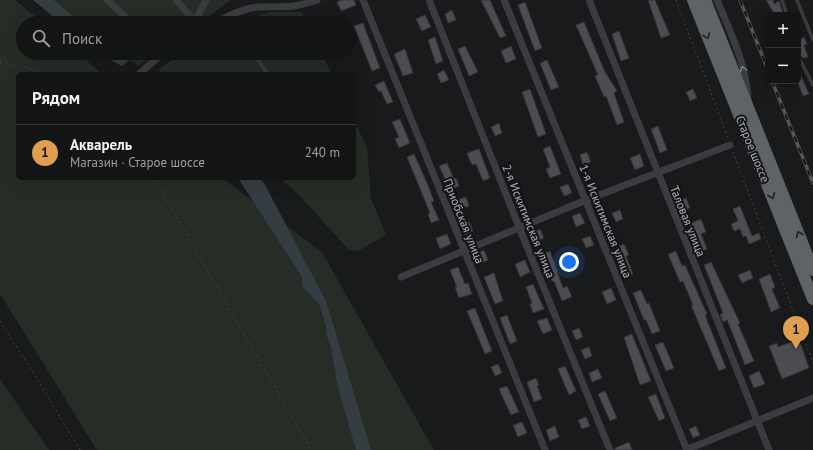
<!DOCTYPE html>
<html lang="ru">
<meta charset="utf-8">
<style>
:root{--surface:#131414;--page:#202122;--text:#f1f3f6;--muted:#9d9ea0;--line:#323334;--accent:#dea04e}
body{margin:0;font-family:"PT Sans",sans-serif;background:var(--page);color:var(--text)}
.controls{position:absolute;right:12px;top:12px;display:grid;overflow:hidden;border-radius:6px;box-shadow:0 4px 16px #0002}
.controls button{width:36px;height:36px;display:grid;place-items:center;padding:0;border:0;border-bottom:1px solid var(--line);background:var(--surface);color:var(--text);font:20px sans-serif}
.you{position:absolute;left:569px;top:262px;width:14px;height:14px;margin:-10px;border:3px solid #fff;border-radius:50%;background:#1a73e8;box-shadow:0 0 0 6px #1a73e833}
.badge{display:grid;place-items:center;width:26px;height:26px;border-radius:50%;background:var(--accent);color:#111;font-size:13px;font-weight:700}
.pin{position:absolute;translate:-50% -33px;filter:drop-shadow(0 1px 2px #0008)}
.pin::after{content:'';position:absolute;top:21px;width:14px;height:12px;background:inherit;clip-path:polygon(0 0,100% 0,50% 100%)}
.list{margin:0;padding:0;list-style:none}
h2{display:flex;justify-content:space-between;align-items:center;height:52px;margin:0;padding:0 16px;font-size:17px}
h2 small{font-size:13px;font-weight:400;color:var(--muted)}
.list li{display:grid;grid-template-columns:26px 1fr auto;gap:12px;align-items:center;box-sizing:border-box;height:56px;padding:0 16px;border-top:1px solid var(--line)}
.list b{display:block;font-size:15px;white-space:nowrap}
.list p{margin:0;font-size:13px;white-space:nowrap;color:var(--muted)}
.list em{font-size:13px;font-style:normal;color:var(--muted)}
.icon{flex:none;width:22px;height:22px;fill:none;stroke:currentColor;stroke-width:2;stroke-linecap:round;stroke-linejoin:round}
.map{position:relative;flex:none;width:813px;height:450px;overflow:hidden}
.search{position:absolute;background:var(--surface);box-shadow:0 4px 16px #0002;left:16px;top:16px;width:340px;height:44px;display:flex;align-items:center;gap:10px;box-sizing:border-box;padding:0 14px;border-radius:22px;color:var(--muted);font-size:15px}
.panel{position:absolute;background:var(--surface);box-shadow:0 4px 16px #0002;left:16px;top:72px;width:340px;height:108px;border-radius:6px}
.map>svg:first-child{display:block}
.green{fill:#262d26}
.water{fill:#353d43}
.building{fill:#4b4d50;stroke:#343437}
.lines{fill:none;stroke-linecap:round;stroke-linejoin:round}
.path{stroke:#414347;stroke-width:1;stroke-dasharray:2 3;stroke-linecap:butt}
.service{stroke:#3b3c40;stroke-width:3.5}
.minor{stroke:#3b3c40;stroke-width:7}
.trunk{stroke:#5f6267;stroke-width:12}
.rail-casing{stroke:#54565a;stroke-width:3.5}
.rail{stroke:#141416;stroke-width:2;stroke-dasharray:6;stroke-linecap:butt}
.oneway{stroke:#1f2022}
.oneway2{stroke:#7a7d83}
.labels{text-anchor:middle;dominant-baseline:central;stroke-width:4;stroke-linejoin:round;paint-order:stroke}
.street-label{font-size:12px;fill:#adb2b9;stroke:#141416}
</style>
<div class="map">
<svg width="813" height="450" viewBox="0 0 813 450">
<rect width="100%" height="100%" fill="#191a1b"/>
<!-- green -->
<path class="green" d="M0 0H15L44 23H23V53H78L102 74H18V178H222L322 252 434 450H97L0 294Z
M54 0H231L200 23H81Z
M270 12H302L307 23H233Z
M120 53H157L138 66Z
M181 53H321L332 74H163L158 70Z
M354 121 367 147 371 198 386 235 358 251 349 250 299 195 280 178H354Z
M0 379 49 450H0Z"/>
<!-- water -->
<path class="water" d="M33 0H54L81 23H61Z
M100 53H119L125 60 133 53H138L122 66 110 60Z
M238 178H259L264 183 326 301 371 450H356L338 388 331 347 326 334V327L320 305 302 286V277Z"/>
<!-- building -->
<path class="building" d="M341 0H354L356 5 341 11 337 2Z
M481 0H490L506 36 500 38Z
M648 0H655L670 35 661 38Z
M766 0H773L774 4 779 1 783 13 775 15Z
M525 2 542 48 535 51 518 5Z
M452 10 456 20 448 23 445 14Z
M425 15 431 27 422 31 416 19Z
M584 22 605 72 617 91 614 93 624 122 617 125 606 96 604 97 595 76 598 75 576 25Z
M363 23 380 68 372 71 354 26Z
M619 31 629 58 621 61 612 34Z
M798 31 801 39 804 37 807 44 804 45 808 57 803 58 798 53Z
M435 37 443 61 436 64 428 40Z
M465 46 478 72 469 76 458 49Z
M511 46 516 59 506 63 501 51Z
M405 49 413 73 403 76 394 54Z
M547 60 559 87 551 90 540 63Z
M798 69 809 94 803 96 798 83Z
M444 70 449 80 441 83 437 74Z
M384 81 393 102 387 104 381 91 379 92 375 85Z
M530 89 546 134 538 137 522 92Z
M693 89 697 98 690 101 686 92Z
M400 119 410 143 399 148 395 139 399 137 392 122Z
M499 123 502 133 495 136 491 127Z
M658 126 667 150 660 153 651 129Z
M550 146 561 174 550 178 546 169 550 167 543 149Z
M479 149 490 178 483 181 476 164 472 165 467 153Z
M587 152 591 162 583 165 580 155Z
M414 154 427 183 434 201 431 202 439 220 431 223 428 214 430 213 407 157Z
M640 154 644 166 635 170 630 158Z
M447 163 454 179 456 178 459 186 450 190 439 166Z
M568 184 572 193 564 196 560 187Z
M466 197 469 206 458 211 454 201Z
M686 198 690 208 683 211 679 201Z
M740 206 752 236 759 233 761 239 749 244 746 236 743 237 740 229 734 231 731 224 738 221 733 209Z
M620 210 623 219 616 222 612 213Z
M580 213 585 223 576 227 572 216Z
M701 219 706 232 701 234 707 249 700 252 689 224Z
M469 221 473 231 465 235 460 224Z
M540 229 544 238 537 241 533 232Z
M447 234 451 244 440 249 436 238Z
M590 236 594 245 586 248 582 239Z
M624 244 629 255 626 256 633 274 626 278 616 248Z
M484 250 488 260 480 264 476 254Z
M550 251 563 288 567 286 572 297 562 301 554 281H552L542 254Z
M676 251 682 266 685 265 707 314 705 315 726 368 719 371 691 305H693L683 281 680 282 668 254Z
M525 260 530 272 520 277 515 264Z
M711 262 740 323 738 324 754 361 745 365 730 327 727 320 723 322 720 315 723 313 704 265Z
M458 267 465 284 468 283 472 294 459 298 455 287H457L450 270Z
M750 270 753 278 742 283 738 275Z
M494 273 503 301 495 304 484 277Z
M770 274 775 287 772 289 780 308 771 312 759 279Z
M533 284 544 309 533 313 530 304 532 303 526 287Z
M611 288 616 300 607 304 602 292Z
M641 290 647 304 649 303 660 331 652 334 646 320H644L633 293Z
M475 308 492 351 485 354 467 311Z
M507 315 517 341 510 344 500 318Z
M547 318 552 330 543 334 537 321Z
M579 328 583 337 576 340 572 331Z
M632 334 651 381 640 385 624 337Z
M796 340 801 345 809 368 782 379 769 346 777 343 778 347Z
M663 342 674 368 666 371 655 345Z
M589 347 592 356 585 359 581 350Z
M498 364 502 373 495 376 491 367Z
M565 366 576 391 569 395 558 369Z
M598 369 602 378 592 382 589 373Z
M759 371 765 384 754 388 749 376Z
M536 378 539 385 537 386 542 399 534 402 527 382Z
M507 386 519 412 511 415 499 389Z
M605 391 617 418 610 421 598 394Z
M656 394 665 418 659 421 648 397Z
M586 417 590 426 582 429 578 420Z
M522 422 527 433 518 437 513 425Z
M555 426 559 437 550 441 546 430Z
M696 426 700 435 693 438 689 429Z
M629 442 632 450H615V448Z"/>
<g class="lines">
<!-- path -->
<path class="path" d="M676 0 728 138
M0 61 49 74
M0 64 4 62
M733 152 813 363
M154 178 311 450
M0 321 36 377 80 450"/>
<!-- service -->
<path class="service" d="M782 0 787 15
M797 0 813 40
M229 16 234 23
M253 53 268 74
M798 56 813 85"/>
<!-- minor -->
<path class="minor" d="M107 0 132 23
M176 0 196 23
M363 0 545 450
M429 0 519 227 610 450
M504 0 687 450
M589 0 769 450
M717 0C730 32 747 65 748 100
M192 23 195 21 206 0
M214 23C227 17 243 8 258 7 283 6 292 9 317 0
M139 74 163 53
M401 277 586 200 730 145
M686 450 813 398"/>
<!-- trunk -->
<path class="trunk" d="M693 0 813 299
M705 0 813 270"/>
<!-- rail casing -->
<g class="rail-casing">
<path id="rail" d="M740 0 768 70
M772 81 813 183"/>
</g>
<!-- rail -->
<use href="#rail" class="rail"/>
</g>
<!-- one-way arrows -->
<defs><path id="oneway-chevron" d="M-2-3.5L2.5 0L-2 3.5" fill="none" stroke-width="1.6" stroke-linecap="round" stroke-linejoin="round"/></defs>
<g class="oneway">
<use href="#oneway-chevron" transform="translate(707 36) rotate(68)"/>
<use href="#oneway-chevron" transform="translate(772 196) rotate(68)"/>
<use href="#oneway-chevron" transform="translate(799 234) rotate(-112)"/>
</g>
<use class="oneway2" href="#oneway-chevron" transform="translate(743 69) rotate(-105)"/>
<g class="labels">
<!-- street labels -->
<g class="street-label">
<text transform="translate(753 149) rotate(68)">Старое шоссе</text>
<text transform="translate(464 221) rotate(68)">Приобская улица</text>
<text transform="translate(529 221) rotate(68)">2-я Искитимская улица</text>
<text transform="translate(606 221) rotate(68)">1-я Искитимская улица</text>
<text transform="translate(688 221) rotate(68)">Таловая улица</text>
</g>
</g>
</svg>
<div class="controls">
<button>+</button>
<button>−</button>
</div>
<div class="you"></div>
<div class="pin badge" style="left:796px;top:349px">1</div>
<div class="search"><svg class="icon" aria-label="search" viewBox="0 0 24 24"><circle cx="10" cy="10" r="6"/><path d="M15 15l6 6"/></svg>Поиск</div>
<section class="panel">
<h2>Рядом<small></small></h2>
<ul class="list">
<li><span class="badge">1</span><div><b>Акварель</b><p>Магазин · Старое шоссе</p></div><em>240 m</em></li>
</ul>
</section>
</div>
